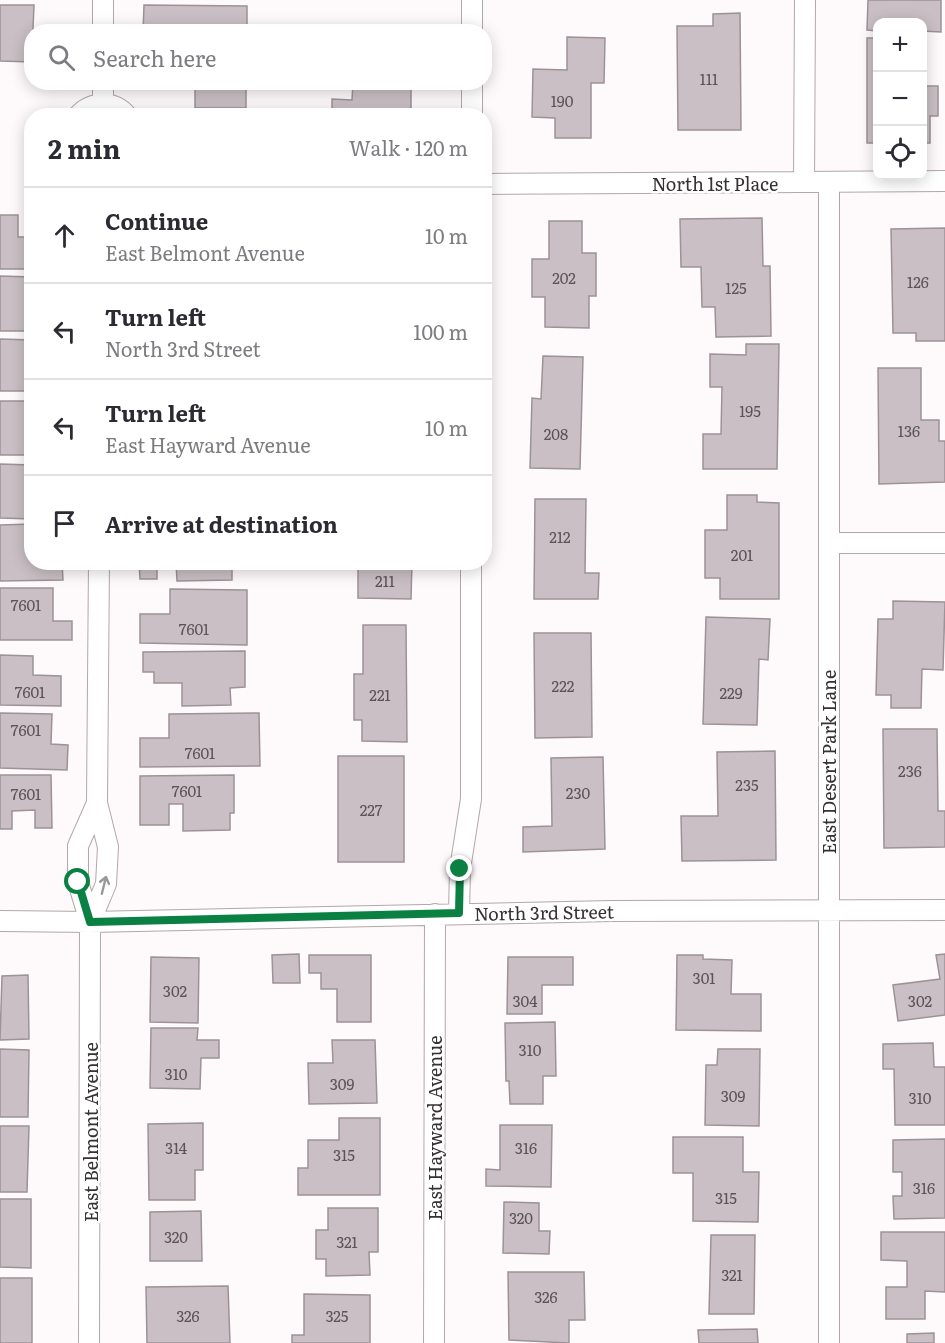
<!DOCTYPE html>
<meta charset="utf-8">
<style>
:root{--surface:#fff;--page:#f2f2f3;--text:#2b2b33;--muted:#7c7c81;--line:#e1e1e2}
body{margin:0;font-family:Literata,serif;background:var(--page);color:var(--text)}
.controls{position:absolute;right:18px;top:18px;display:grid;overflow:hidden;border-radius:12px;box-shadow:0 3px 15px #0003}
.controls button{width:54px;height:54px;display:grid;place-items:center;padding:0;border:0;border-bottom:2px solid var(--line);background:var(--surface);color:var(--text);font:30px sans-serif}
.stop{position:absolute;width:18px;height:18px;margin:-14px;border:4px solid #0b8043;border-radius:50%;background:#fff}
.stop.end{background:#0b8043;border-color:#fff;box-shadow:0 2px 6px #0008}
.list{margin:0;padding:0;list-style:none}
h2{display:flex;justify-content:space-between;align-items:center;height:78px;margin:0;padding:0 24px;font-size:26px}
h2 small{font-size:20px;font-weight:400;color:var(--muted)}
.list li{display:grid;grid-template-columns:39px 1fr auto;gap:18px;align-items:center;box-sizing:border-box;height:96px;padding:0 24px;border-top:2px solid var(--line)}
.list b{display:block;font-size:22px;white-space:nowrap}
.list p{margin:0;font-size:20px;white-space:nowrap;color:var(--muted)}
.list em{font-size:20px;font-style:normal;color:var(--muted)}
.icon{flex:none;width:33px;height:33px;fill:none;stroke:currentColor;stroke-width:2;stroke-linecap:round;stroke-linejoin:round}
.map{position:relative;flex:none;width:945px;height:1343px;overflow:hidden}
.search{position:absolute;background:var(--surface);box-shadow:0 3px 15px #0003;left:24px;top:24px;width:468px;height:66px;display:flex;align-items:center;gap:15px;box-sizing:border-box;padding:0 21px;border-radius:24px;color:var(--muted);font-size:22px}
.panel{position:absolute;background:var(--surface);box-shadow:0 3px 15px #0003;left:24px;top:108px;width:468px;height:462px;border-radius:24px}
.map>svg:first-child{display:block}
.building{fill:#c9bfc4;stroke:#9c9297;stroke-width:1.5}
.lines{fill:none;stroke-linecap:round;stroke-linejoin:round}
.street-casing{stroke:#b3a7a9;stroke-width:22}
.street{stroke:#fff;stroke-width:20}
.oneway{stroke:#9a9898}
.route{stroke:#0b8043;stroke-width:8}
.labels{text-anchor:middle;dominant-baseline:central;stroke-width:5;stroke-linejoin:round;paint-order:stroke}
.number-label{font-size:15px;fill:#5b5456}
.street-label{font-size:18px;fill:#363132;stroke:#fff}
</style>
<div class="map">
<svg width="945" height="1343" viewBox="0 0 945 1343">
<rect width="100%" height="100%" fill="#fef9fa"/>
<!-- building -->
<path class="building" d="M868 0H941V32L922 31V22H878V31L867 30Z
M0 5H34L33 29 64 32H32V62L0 61Z
M144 5 247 6V32H143Z
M740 13 741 130H678L677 26H713V14Z
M567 37 605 38 604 83H591V138H555V118L532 117 533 69 567 70Z
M867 38H878V143H867Z
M353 82H411V116H332V99L352 100Z
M195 85H246V108H195Z
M922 86H938V116H930V143H922Z
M0 215H18V237H32V269H0Z
M762 218 763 266H770L771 336 716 337 715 307H702L701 267H681L680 219Z
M549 221H582V253H596V296H589V328L545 327V297H532V259H549Z
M945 228V341H916V333H893L891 229Z
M0 276 32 277V331H0Z
M0 339 32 340V391H0Z
M746 344H779L777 469H703V434H721L722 387H710V354L746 355Z
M543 356 583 357 580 469 530 468 532 398 541 399Z
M878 368H921V420H939V441H945V482L879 484Z
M0 401H32V455H0Z
M0 464 32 465V519L0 518Z
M727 495H757V502L779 503V599H720V578H705V530H727Z
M535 499H586L585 573H599L598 599H534Z
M32 524V562H62L63 580 0 581V525Z
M139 562H157V579H140Z
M176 562H232V580L177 581Z
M358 562H412L411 599 358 598Z
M0 588H53V621H72V640H0Z
M170 589 247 590V645L140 643V614H170Z
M893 601 945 602 943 670 922 669 921 708H891V695H876L878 619H893Z
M706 617 770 619 768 660 759 659 757 725 703 724Z
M363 625H406L407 742 362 741V720H354V674H363Z
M534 633H591L592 737 535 738Z
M245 651V687L230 688 231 705 182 706V683H154V672H143V652Z
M0 655 33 656V675L61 676V706L0 705Z
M0 713 52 714 51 744 68 745 67 770 0 768Z
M259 713 260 766 140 767V738H169V714Z
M883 729H937L938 811H945V847L884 848Z
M775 751 776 860 682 861 681 816H718L717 752Z
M338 756H404V862H338Z
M603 757 605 849 523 852V827L552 826 551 758Z
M0 775H51L52 828H35V810L12 811V829H0Z
M234 775V813H230V830L183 831V804H169V825H140V776Z
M299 954 300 983H273L272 955Z
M945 954V1015L898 1021 893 985 940 979 936 955Z
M309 955H371V1022H337V989H321V973H309Z
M677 955H703V959L732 960 731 994H761V1031L676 1030Z
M151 957 199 958 198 1023 150 1022Z
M508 957H573V985H542V1014H507Z
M28 975 29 1039 0 1040 2 976Z
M555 1022 556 1076H543V1104H510L509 1081H506L505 1023Z
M151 1028H198L197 1040H219V1058H201L200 1089 150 1088Z
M332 1040H375L377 1103 309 1104 308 1063H333Z
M933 1043 934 1067H945V1125H895L894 1069H883V1044Z
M0 1049 29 1050 28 1117H0Z
M718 1049H760L759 1126 705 1125 706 1065H717Z
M339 1118H380V1195H298V1168H308V1140H339Z
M203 1123V1170H195V1200H149L148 1124Z
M500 1125H552L551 1187 486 1186V1169L500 1170Z
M0 1126H29L27 1192H0Z
M673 1137H743V1172H759L758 1222 693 1221V1173H673Z
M945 1139V1218L894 1219 893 1196H902V1172H893V1140Z
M0 1199H31V1268L0 1267Z
M504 1202 539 1203V1231H550L549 1254 503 1253Z
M328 1208H378V1252H369L370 1275 326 1276V1259H316V1230H328Z
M201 1211 202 1261H150V1212Z
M881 1232H945V1292L925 1291V1319H886V1287H907V1261L881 1260Z
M711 1235H755L754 1314H709Z
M508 1272H584L585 1320H569V1343L509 1340Z
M0 1278H32V1343H0Z
M228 1286 230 1343H147L146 1287Z
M304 1294 370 1295V1343H292V1335H304Z
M757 1329 758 1343H699L698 1330Z
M934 1333V1343H907V1334Z"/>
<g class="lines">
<!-- street casing -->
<g class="street-casing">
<path id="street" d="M103 32V0
M472 32V0
M103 82V103
M78 116C91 101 114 100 127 116
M472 116V82
M804 182 805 0
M484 184 945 181
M829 543H945
M459 913 460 869 471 799V562
M0 921 90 922 612 911 945 910
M90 922 106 884 108 847 97 803 99 562
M89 1343 90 922 78 882V846L97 803
M434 1343 435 914
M829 1343V182"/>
</g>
<!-- street -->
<use href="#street" class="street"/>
</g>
<!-- one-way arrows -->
<defs><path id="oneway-shaft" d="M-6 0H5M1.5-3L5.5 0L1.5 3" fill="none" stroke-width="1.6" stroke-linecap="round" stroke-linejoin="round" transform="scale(1.5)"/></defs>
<use class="oneway" href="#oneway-shaft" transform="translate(104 885) rotate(-76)"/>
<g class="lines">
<!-- route -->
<path class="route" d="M78 882 90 922 459 913 460 869"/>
</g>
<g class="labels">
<!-- number labels -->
<g class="number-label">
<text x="709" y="78">111</text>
<text x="562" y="100">190</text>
<text x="564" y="277">202</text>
<text x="918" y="281">126</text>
<text x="736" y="287">125</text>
<text x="750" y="410">195</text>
<text x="909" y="430">136</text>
<text x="556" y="433">208</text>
<text x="560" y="536">212</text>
<text x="742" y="554">201</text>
<text x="385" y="580">211</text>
<text x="26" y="604">7601</text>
<text x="194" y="628">7601</text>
<text x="563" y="685">222</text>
<text x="30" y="691">7601</text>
<text x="731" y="692">229</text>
<text x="380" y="694">221</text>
<text x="26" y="729">7601</text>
<text x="200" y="752">7601</text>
<text x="910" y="770">236</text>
<text x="747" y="784">235</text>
<text x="187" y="790">7601</text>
<text x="578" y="792">230</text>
<text x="26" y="793">7601</text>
<text x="371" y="809">227</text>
<text x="704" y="977">301</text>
<text x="175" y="990">302</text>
<text x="525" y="1000">304</text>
<text x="920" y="1000">302</text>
<text x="530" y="1049">310</text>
<text x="176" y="1073">310</text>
<text x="342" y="1083">309</text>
<text x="733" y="1095">309</text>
<text x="920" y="1097">310</text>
<text x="176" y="1147">314</text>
<text x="526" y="1147">316</text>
<text x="344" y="1154">315</text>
<text x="924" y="1187">316</text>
<text x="726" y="1197">315</text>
<text x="521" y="1217">320</text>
<text x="176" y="1236">320</text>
<text x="347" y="1241">321</text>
<text x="732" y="1274">321</text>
<text x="546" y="1296">326</text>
<text x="188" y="1315">326</text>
<text x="337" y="1315">325</text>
</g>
<!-- street labels -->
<g class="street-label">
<text x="715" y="183">North 1st Place</text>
<text transform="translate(828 762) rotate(-90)">East Desert Park Lane</text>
<text transform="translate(544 912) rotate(-1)">North 3rd Street</text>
<text transform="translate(434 1128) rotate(-90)">East Hayward Avenue</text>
<text transform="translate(90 1132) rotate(-90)">East Belmont Avenue</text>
</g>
</g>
</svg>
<div class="controls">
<button>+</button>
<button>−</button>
<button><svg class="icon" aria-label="locate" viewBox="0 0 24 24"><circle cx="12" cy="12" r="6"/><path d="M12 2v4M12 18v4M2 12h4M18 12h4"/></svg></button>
</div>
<div class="stop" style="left:78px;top:882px"></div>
<div class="stop end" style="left:460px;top:869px"></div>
<div class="search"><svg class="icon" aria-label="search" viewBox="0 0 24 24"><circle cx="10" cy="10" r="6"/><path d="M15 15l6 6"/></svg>Search here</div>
<section class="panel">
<h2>2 min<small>Walk · 120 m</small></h2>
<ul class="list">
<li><svg class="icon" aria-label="ahead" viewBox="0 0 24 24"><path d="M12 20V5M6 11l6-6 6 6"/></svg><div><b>Continue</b><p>East Belmont Avenue</p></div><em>10 m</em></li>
<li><svg class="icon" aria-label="left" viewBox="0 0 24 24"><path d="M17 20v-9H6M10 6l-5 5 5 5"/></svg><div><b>Turn left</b><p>North 3rd Street</p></div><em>100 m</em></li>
<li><svg class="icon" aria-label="left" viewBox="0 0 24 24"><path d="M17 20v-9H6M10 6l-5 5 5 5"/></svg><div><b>Turn left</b><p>East Hayward Avenue</p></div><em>10 m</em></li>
<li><svg class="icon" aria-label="arrive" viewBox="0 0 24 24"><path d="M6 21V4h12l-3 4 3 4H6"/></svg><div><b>Arrive at destination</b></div></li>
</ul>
</section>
</div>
